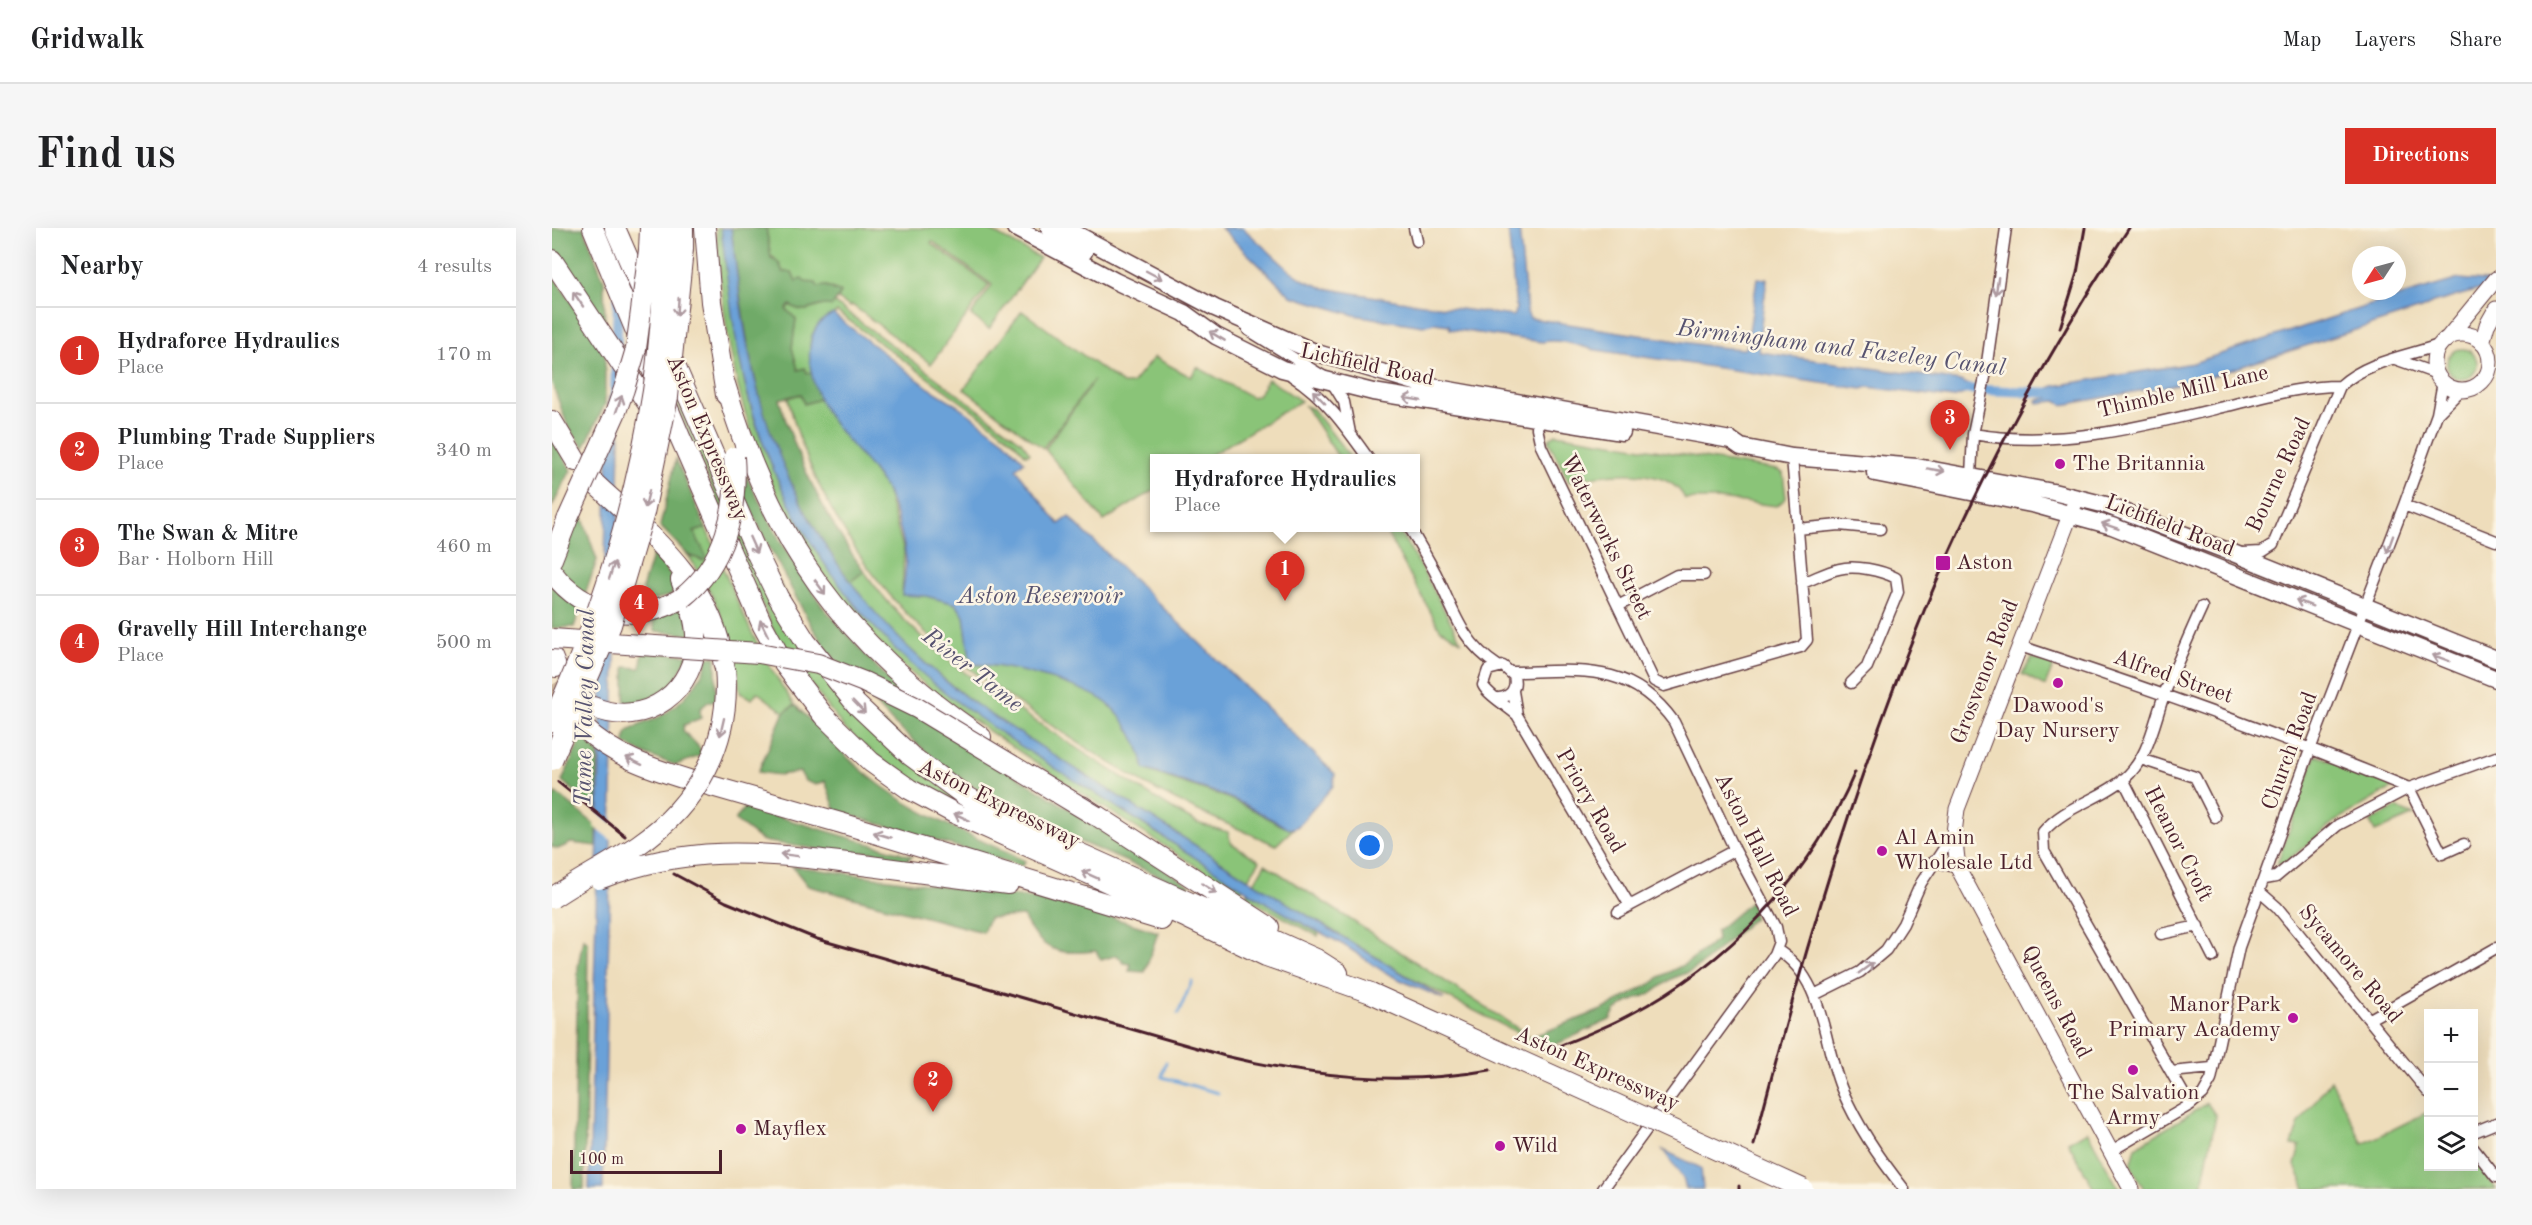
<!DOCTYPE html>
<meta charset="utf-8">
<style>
:root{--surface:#fff;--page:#f6f6f6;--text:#202124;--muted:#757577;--line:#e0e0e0;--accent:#d93025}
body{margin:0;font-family:"Old Standard TT",serif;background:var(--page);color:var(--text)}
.controls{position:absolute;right:18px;bottom:18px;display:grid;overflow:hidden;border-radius:0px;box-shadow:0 6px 24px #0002}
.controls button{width:54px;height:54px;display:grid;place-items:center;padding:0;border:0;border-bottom:2px solid var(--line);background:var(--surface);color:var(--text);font:30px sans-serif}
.compass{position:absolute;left:1800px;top:18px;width:54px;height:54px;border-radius:50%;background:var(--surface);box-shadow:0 6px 24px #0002;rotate:234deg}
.scale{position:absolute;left:18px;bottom:15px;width:152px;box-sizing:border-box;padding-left:6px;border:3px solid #4a1f2b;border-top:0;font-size:16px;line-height:21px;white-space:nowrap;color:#4a1f2b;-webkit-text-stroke:4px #fcf5e5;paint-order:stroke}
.you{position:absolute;left:818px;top:618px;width:21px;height:21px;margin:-15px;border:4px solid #fff;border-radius:50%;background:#1a73e8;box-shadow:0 0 0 9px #1a73e833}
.badge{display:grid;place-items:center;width:39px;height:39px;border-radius:50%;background:var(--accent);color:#fff;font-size:20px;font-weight:700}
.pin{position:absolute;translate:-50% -50px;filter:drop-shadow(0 2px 3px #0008)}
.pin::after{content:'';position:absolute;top:32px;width:21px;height:18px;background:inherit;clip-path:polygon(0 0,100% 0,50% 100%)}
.popup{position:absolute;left:598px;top:226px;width:270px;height:78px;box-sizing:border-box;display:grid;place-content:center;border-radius:0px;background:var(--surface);filter:drop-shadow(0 2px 4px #0005);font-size:20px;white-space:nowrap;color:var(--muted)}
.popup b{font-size:22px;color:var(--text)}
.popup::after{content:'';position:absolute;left:50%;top:100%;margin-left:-12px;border:12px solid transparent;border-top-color:var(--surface)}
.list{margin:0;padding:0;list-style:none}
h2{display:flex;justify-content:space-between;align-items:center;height:78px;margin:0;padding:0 24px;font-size:26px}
h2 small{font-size:20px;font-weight:400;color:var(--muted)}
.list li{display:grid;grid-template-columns:39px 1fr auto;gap:18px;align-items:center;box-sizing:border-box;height:96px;padding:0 24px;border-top:2px solid var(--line)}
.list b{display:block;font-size:22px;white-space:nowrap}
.list p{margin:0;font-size:20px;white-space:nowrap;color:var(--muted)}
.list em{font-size:20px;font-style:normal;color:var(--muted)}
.icon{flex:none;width:33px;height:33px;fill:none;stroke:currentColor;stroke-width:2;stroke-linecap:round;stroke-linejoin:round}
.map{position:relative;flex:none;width:1944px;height:961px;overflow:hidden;border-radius:0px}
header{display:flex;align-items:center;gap:36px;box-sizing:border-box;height:84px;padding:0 30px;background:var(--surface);border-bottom:2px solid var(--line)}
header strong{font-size:28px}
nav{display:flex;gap:33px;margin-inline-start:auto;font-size:21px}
.intro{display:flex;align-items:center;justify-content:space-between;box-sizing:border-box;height:144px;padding:0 36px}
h1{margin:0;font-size:42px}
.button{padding:15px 27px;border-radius:0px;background:var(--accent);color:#fff;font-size:21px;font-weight:700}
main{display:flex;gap:36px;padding:0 36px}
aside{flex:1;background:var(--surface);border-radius:0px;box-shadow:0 6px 24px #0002}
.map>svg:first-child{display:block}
.green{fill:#8ac478;stroke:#6a7252;stroke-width:1.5}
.forest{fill:#6faa68;stroke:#5c644a;stroke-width:1.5}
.water{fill:#6aa1d8;stroke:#5a6082;stroke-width:1.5}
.pier{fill:#edb}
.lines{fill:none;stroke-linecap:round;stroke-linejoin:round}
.stream{stroke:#6aa1d8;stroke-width:3}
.canal{stroke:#6aa1d8;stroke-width:10}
.highway-tunnel{stroke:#cdb79e;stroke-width:20;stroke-dasharray:20 10;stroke-linecap:butt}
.street-casing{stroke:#633c41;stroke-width:13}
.secondary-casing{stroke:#633c41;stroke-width:17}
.primary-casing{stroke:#633c41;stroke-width:19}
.highway-casing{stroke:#633c41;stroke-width:22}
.street{stroke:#fff;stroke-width:10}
.secondary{stroke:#fff;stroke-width:15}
.primary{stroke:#fff;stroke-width:16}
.highway{stroke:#fff;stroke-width:20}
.rail{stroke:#4a1f2b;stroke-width:3}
.highway-bridge-casing{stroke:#633c41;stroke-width:22;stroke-linecap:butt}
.highway-bridge{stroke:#fff;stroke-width:20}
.oneway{stroke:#ae9aa0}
.poi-dot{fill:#b5179e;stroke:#fcf5e5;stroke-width:2}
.labels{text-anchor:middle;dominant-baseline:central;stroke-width:5;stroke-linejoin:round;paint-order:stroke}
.street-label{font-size:22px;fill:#4a1f2b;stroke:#fcf5e5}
.poi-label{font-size:22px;fill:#4a1f2b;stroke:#fcf5e5;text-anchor:start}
.water-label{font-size:24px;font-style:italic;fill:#575370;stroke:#fcf5e5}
</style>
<header>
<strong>Gridwalk</strong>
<nav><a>Map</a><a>Layers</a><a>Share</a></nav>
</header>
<div class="intro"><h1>Find us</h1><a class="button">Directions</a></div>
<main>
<aside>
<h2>Nearby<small>4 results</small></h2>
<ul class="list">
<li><span class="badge">1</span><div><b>Hydraforce Hydraulics</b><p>Place</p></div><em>170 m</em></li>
<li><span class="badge">2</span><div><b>Plumbing Trade Suppliers</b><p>Place</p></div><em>340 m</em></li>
<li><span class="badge">3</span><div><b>The Swan &amp; Mitre</b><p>Bar · Holborn Hill</p></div><em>460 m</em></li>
<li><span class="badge">4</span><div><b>Gravelly Hill Interchange</b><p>Place</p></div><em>500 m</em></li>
</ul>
</aside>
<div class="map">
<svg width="1944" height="961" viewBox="0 0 1944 961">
<rect width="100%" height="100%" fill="#fcf5e5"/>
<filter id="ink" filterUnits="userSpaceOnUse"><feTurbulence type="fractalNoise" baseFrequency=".0167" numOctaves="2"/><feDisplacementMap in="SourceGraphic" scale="12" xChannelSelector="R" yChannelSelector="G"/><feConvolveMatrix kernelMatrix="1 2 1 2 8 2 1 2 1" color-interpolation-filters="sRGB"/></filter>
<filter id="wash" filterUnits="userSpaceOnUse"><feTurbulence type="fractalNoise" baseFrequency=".008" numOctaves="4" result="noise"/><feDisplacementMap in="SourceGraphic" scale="24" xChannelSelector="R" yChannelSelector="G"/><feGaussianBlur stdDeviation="1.35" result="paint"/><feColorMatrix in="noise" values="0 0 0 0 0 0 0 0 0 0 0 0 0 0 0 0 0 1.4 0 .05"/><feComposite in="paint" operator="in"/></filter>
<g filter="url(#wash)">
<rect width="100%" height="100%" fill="#edb"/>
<!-- green -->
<path class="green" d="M48 0H58L272 448 483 615 355 552 293 501 227 415Z
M164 0H169C178 62 183 127 201 187 238 305 310 399 406 474 438 499 474 520 508 542 568 582 630 621 691 660L687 665C617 621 546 576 477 530 436 502 393 475 356 442 270 365 205 253 182 140 172 94 168 47 164 0Z
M214 0H434L488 30 437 101 419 87 440 57 380 13 379 15 437 57 379 136 300 77 298 79 286 71 289 64 275 58 266 59 243 53 240 44H231L227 35 221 29 219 30Z
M283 75 469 213 478 225 474 227 462 214 437 194 285 84C257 100 254 112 261 144L254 145 246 142 240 120 244 91 233 82 238 77C249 85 257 82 268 78 274 76 279 77 283 75Z
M470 83 571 156H580L602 129 639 149 645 139 700 169 706 167 716 151 749 173 654 230H602V262L552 293 493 221 542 152 491 220 412 161Z
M1895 136a15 15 0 1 1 30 0a15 15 0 1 1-30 0Z
M249 166 252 176 268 171 274 184 314 233 334 261 352 323 350 367 374 368 404 376 412 388 418 430 421 436C430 438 440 437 449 439 474 443 539 460 557 477 575 493 588 517 593 541 630 557 671 564 707 585 717 590 729 600 741 601L724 617C685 600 645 584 608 564 570 544 535 520 499 497 455 468 411 439 372 403 310 345 255 253 236 170Z
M753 178 761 181 799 230H787Z
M1004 206 1225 242 1231 245 1234 270 1225 278 1166 271H1133C1118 236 1047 245 1017 254L997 214 998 210Z
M154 300C180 361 204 424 243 477L232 484 205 464 200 471 188 465C184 413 165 370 136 327L152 333 154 328 142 304Z
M832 300H845L865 332 909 413 888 401Z
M312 343C358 410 424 455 491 498 534 527 578 554 622 582L645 595 676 604 679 615 708 633 696 651 433 483C382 446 336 405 298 354Z
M1480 430 1502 436 1493 458 1470 446Z
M1764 527 1839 555 1840 560 1782 594 1730 637 1725 636Z
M1844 580 1862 587 1823 604 1818 594Z
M713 636 979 809 978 811 862 752 702 655Z
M696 664 767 705 766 708 693 669Z
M1779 852 1811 916 1876 884V938H1922V931L1944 961H1753L1743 937 1748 918 1740 917 1747 895Z
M1655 875 1664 888 1649 961H1592L1579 937 1584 919Z
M1535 903 1567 961H1542L1516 914Z"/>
<!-- forest -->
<path class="forest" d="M0 0H32L52 53 53 97 0 20Z
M179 0H214L219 30 227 35 231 44H240L244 53 250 51 253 54 264 55 266 59 274 58 289 65 280 78C263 73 258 90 238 77L234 81 244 91 240 120 246 142 253 140 255 145 261 144 268 171 252 176 249 166 227 171C246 234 273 290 312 343L298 354C264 307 236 257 217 202 196 137 188 67 179 0Z
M0 46 53 123V176L32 220 16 199 0 155Z
M0 209 19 242 0 279Z
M124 231 154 300 142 304 154 328 152 333 136 327 108 298Z
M194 248 230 316 270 378 330 445 385 498 638 657 636 660 482 594 449 577 391 538 341 495 278 426 260 399 214 313 192 267Z
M29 285 45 332 22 399 0 400V348Z
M102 322 127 361 117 368 98 373 90 361Z
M132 376 140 407 103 403 100 387Z
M90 424 137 427 117 463 73 480V439L89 440Z
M156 429H164V472L156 474 148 481 149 490 132 497 131 502C137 511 145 514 150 524L148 528 124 537 97 528 73 516 74 505C83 497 98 494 109 488 129 476 152 452 156 429Z
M243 477C271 504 296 533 327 556 370 589 424 609 473 633L470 638 284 583 273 553 264 557 253 553 248 544 226 547 206 544 232 484Z
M30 509 46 524 45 581 10 553Z
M4 565 45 598V618L19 615 6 621 0 619V572Z
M193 579 360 628 353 634 329 630 322 624 293 625 216 614 209 612 183 592Z
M240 638 485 671 536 682 606 704 593 744 577 743 579 736 572 735 565 727 549 732 544 723C506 727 489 724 471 688L437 690 431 704 256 658Z
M1200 673 1202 690 1149 737 1137 744 1119 751 1100 765 1075 775 1063 783 1058 792 996 820 978 811 979 809 1052 781 1104 753 1107 749 1133 736 1165 712 1164 703Z
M31 710 36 714 33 934 32 961H21L26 739Z"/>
<!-- water -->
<path class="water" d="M169 0H179C186 55 192 113 207 167 243 298 322 405 433 483L696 651 892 771C872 762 850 754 831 743 816 734 803 723 788 715 771 705 751 697 734 686 680 655 629 620 577 587 508 542 435 501 373 448 292 379 233 289 202 188 183 128 177 62 169 0Z
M669 0H691L736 41 752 52 772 60 848 73 961 88 964 81 956 0H967L975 84 978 90 1164 119 1192 121 1195 117 1205 50 1215 51 1206 119 1208 124 1409 153 1421 159 1420 163 1401 170 1316 159 1310 161 1044 122C1026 118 1008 110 990 114L898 101 897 97 882 95 871 98 802 87 739 68Z
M1907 51 1944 54V57L1881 75 1869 81 1647 152 1511 177 1504 173 1486 175 1485 172 1497 170 1488 164 1502 158 1641 135 1818 77Z
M281 86 377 160 402 175 452 212 472 233 464 241 507 296 517 289 783 546 781 558 745 599 737 601 694 577 668 566 592 541C588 517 575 493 557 477 539 460 474 443 449 439 440 437 430 437 421 436L418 430 412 388 404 376 374 368 350 367C352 357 353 346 354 335 354 317 342 276 333 260 317 232 290 211 274 184 258 157 244 101 281 86Z
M57 169H69L51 961H37Z
M1111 922 1149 940 1151 961H1134L1131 950Z"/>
<!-- pier -->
<path class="pier" d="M44 583 62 597V614L42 599Z"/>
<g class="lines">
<!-- stream -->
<path class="stream" d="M626 786 640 753
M614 834 610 849 666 865"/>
<!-- canal -->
<path class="canal" d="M1407 161 1503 165
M63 169 66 71"/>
</g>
</g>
<g filter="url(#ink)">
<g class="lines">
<!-- highway-tunnel -->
<path class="highway-tunnel" d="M0 457 17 484"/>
<!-- street casing -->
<g class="street-casing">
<path id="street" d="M862 0 865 13
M696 102 779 153 792 174 798 205
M1843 131 1885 146
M740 148C772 168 794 199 816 230
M987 184 985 200 989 218 1102 453 1112 458 1249 419 1255 412 1240 229
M1885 186 1909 162
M1421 206C1507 221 1593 198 1675 178 1713 169 1748 158 1788 158 1815 133 1856 128 1890 116
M1419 248 1421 206 1433 149 1454 0
M1852 277 1944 313
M858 300C866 314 875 329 883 344 902 382 908 413 946 438
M1245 301 1287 297 1328 301
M1690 325 1710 324 1721 317 1788 158
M1250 355C1262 351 1274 344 1287 341 1303 337 1329 342 1344 350L1346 364 1315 439 1299 455
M1066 378 1125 347H1152
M1468 418C1599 461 1729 507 1857 560L1890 626 1912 616
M960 444C1027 443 1078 433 1122 494L1183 622 1224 699 1227 714 1222 727 1051 961
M961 463 965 487 1078 678
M947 470C959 469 965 460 962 448L951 438 936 442 931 457C935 466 956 479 965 487
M1589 531 1643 549 1663 589
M1571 551 1661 729
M1382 633 1406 640
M1713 651 1724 649 1786 597 1857 560 1944 529
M1708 664 1725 679 1876 864
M1066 684 1183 622
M1609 706 1646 698
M1225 722C1274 751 1270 817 1291 864 1306 899 1328 931 1352 961
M1262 767 1308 744 1334 722 1351 696 1369 655 1402 605
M1818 791 1944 720
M1619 844 1660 840
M1638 877 1492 623 1491 604C1513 578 1547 572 1572 551 1597 530 1602 494 1613 464 1625 436 1637 407 1650 379
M1922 904 1944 895
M1922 921 1944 949
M1559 923 1638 877 1651 866 1659 852 1687 719 1762 511 1852 277 1885 186 1891 154"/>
</g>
<!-- secondary casing -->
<g class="secondary-casing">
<path id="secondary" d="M1882 134a28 28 0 1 1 56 0a28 28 0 1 1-56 0Z
M1894 112 1944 51
M1930 115 1935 97 1944 81
M1522 277 1405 581 1402 605 1406 640 1579 961"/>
</g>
<!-- primary casing -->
<g class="primary-casing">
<path id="primary" d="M463 0 563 53 632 85 664 108 730 141 821 164 1070 204
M497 0 505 9 532 24
M513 0 663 80 765 125 880 159 1179 212 1189 219 1240 229 1365 239 1501 264 1554 277 1681 325 1944 431
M1323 245 1484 277 1560 298 1944 451"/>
</g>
<!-- highway casing -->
<g class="highway-casing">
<path id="highway" d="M41 0 128 209 211 398 232 436 271 487 319 534 357 561 402 585 635 690 714 728 819 765
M63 0 205 326 226 369 254 414 304 476 359 528 412 567 471 600 764 731 786 745
M113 0 114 22
M153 0 159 74 174 167
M131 21V0
M97 22 98 0
M0 32 104 188
M173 156C219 315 293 416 429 509
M0 193 24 233
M40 253C97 306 162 355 172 438
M0 331 16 290
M0 344C31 386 85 397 130 370
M0 429 4 439
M41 479C93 502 146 462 144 406 143 387 135 369 129 352
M31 499C61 528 98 540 137 552
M156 557 289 595 609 692
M530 578 717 699
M295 635 456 656"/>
</g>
<!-- street -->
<use href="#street" class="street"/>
<!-- secondary -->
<use href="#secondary" class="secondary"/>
<!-- primary -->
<use href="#primary" class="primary"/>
<!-- highway -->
<use href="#highway" class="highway"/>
<!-- rail -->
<path class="rail" d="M1508 100 1525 45 1533 0
M6 554 73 608
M122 646 174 674 265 711 673 828C760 849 848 858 938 842
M997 822C1024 811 1051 801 1077 787 1177 735 1259 648 1303 544
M1202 917C1248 736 1301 556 1372 383 1427 249 1498 121 1577 0
M1187 961V958"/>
<!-- highway-bridge casing -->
<g class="highway-bridge-casing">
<path id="highway-bridge" d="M16 290 63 186 72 161 84 121 97 22
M130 370C173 336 186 281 182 229
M0 411 207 425 266 436 312 454 365 480 544 588
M0 494C49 388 83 278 101 163 108 116 111 69 114 22
M0 532 59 397 92 285 116 169 131 21
M47 651C135 617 203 623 295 635
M0 670C28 651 58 636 86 617 146 576 180 513 173 440
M819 765 1251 961"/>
</g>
<!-- highway-bridge -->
<use href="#highway-bridge" class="highway-bridge"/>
</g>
<!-- one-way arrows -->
<defs><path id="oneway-shaft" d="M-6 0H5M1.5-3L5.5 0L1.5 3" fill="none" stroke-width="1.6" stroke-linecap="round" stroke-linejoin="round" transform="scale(1.5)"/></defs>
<g class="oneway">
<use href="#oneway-shaft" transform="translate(602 47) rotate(28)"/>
<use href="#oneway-shaft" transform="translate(1445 58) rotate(98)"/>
<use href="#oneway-shaft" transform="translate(26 71) rotate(-124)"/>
<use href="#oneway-shaft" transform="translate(126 79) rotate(94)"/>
<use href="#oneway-shaft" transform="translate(665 108) rotate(-149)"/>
<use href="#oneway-shaft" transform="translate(767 169) rotate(-134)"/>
<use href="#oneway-shaft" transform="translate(860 171) rotate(-170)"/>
<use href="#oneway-shaft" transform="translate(67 176) rotate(-70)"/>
<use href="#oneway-shaft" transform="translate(1384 242) rotate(10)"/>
<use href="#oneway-shaft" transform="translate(95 271) rotate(104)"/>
<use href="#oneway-shaft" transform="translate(1558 298) rotate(-161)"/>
<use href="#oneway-shaft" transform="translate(1838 316) rotate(110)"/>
<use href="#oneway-shaft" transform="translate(201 317) rotate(66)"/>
<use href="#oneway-shaft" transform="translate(60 342) rotate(-72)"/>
<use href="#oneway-shaft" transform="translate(268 359) rotate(54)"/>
<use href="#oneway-shaft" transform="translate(1752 375) rotate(-158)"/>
<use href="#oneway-shaft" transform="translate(212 400) rotate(-116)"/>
<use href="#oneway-shaft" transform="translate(1889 430) rotate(-159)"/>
<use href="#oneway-shaft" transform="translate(307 479) rotate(46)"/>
<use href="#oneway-shaft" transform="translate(170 499) rotate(103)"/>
<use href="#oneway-shaft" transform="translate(82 533) rotate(-155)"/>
<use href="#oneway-shaft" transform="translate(410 589) rotate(-155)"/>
<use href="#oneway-shaft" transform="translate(330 607) rotate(-163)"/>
<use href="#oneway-shaft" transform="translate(237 627) rotate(-173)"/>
<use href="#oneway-shaft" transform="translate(538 647) rotate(-156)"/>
<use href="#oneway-shaft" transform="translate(657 660) rotate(32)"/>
<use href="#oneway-shaft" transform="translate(1314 740) rotate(-36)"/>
</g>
</g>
<!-- markers -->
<g class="poi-dot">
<circle cx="1508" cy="236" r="6"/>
<rect x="1383" y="327" width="16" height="16" rx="3"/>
<circle cx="1506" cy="455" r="6"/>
<circle cx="1330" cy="623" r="6"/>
<circle cx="1741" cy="790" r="6"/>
<circle cx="1581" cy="842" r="6"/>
<circle cx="189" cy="901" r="6"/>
<circle cx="948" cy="918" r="6"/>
</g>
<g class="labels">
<!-- street labels -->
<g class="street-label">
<text transform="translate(815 137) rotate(12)">Lichfield Road</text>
<text transform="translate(1631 164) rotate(-13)">Thimble Mill Lane</text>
<text transform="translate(155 210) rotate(67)">Aston Expressway</text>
<text transform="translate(1727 247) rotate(-65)">Bourne Road</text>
<text transform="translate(1618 298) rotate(21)">Lichfield Road</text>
<text transform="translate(1054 309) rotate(64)">Waterworks Street</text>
<text transform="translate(1433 444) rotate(-69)">Grosvenor Road</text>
<text transform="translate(1621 449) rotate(19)">Alfred Street</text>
<text transform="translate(1738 523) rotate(-70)">Church Road</text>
<text transform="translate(1038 573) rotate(60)">Priory Road</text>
<text transform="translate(447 576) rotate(26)">Aston Expressway</text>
<text transform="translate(1626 616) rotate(63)">Heanor Croft</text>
<text transform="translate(1204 617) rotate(63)">Aston Hall Road</text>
<text transform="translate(1798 736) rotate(50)">Sycamore Road</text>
<text transform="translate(1504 774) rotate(62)">Queens Road</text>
<text transform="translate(1045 841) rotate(24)">Aston Expressway</text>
</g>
<!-- poi labels -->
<g class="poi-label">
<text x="1520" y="236">The Britannia</text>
<text x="1404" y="335">Aston</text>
<text x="1506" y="478" text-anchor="middle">Dawood's<tspan x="1506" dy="25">Day Nursery</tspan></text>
<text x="1342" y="610">Al Amin<tspan x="1342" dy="25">Wholesale Ltd</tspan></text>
<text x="1729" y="777" text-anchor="end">Manor Park<tspan x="1729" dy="25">Primary Academy</tspan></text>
<text x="1581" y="865" text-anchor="middle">The Salvation<tspan x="1581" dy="25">Army</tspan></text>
<text x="201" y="901">Mayflex</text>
<text x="960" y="918">Wild</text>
</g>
<!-- water labels -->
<g class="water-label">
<text transform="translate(1289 121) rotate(7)">Birmingham and Fazeley Canal</text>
<text x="488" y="369">Aston Reservoir</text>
<text transform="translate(420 443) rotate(38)">River Tame</text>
<text transform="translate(34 480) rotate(-89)">Tame Valley Canal</text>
</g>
</g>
</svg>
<div class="controls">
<button>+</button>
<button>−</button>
<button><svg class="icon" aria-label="layers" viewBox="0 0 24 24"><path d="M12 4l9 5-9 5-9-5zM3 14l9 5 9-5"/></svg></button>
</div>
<svg class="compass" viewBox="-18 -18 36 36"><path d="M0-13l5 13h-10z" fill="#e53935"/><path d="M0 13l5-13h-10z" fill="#757577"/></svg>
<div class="scale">100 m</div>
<div class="you"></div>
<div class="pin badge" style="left:733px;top:373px">1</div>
<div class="popup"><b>Hydraforce Hydraulics</b>Place</div>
<div class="pin badge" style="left:381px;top:884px">2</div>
<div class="pin badge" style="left:1398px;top:222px">3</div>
<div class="pin badge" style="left:87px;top:407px">4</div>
</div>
</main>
